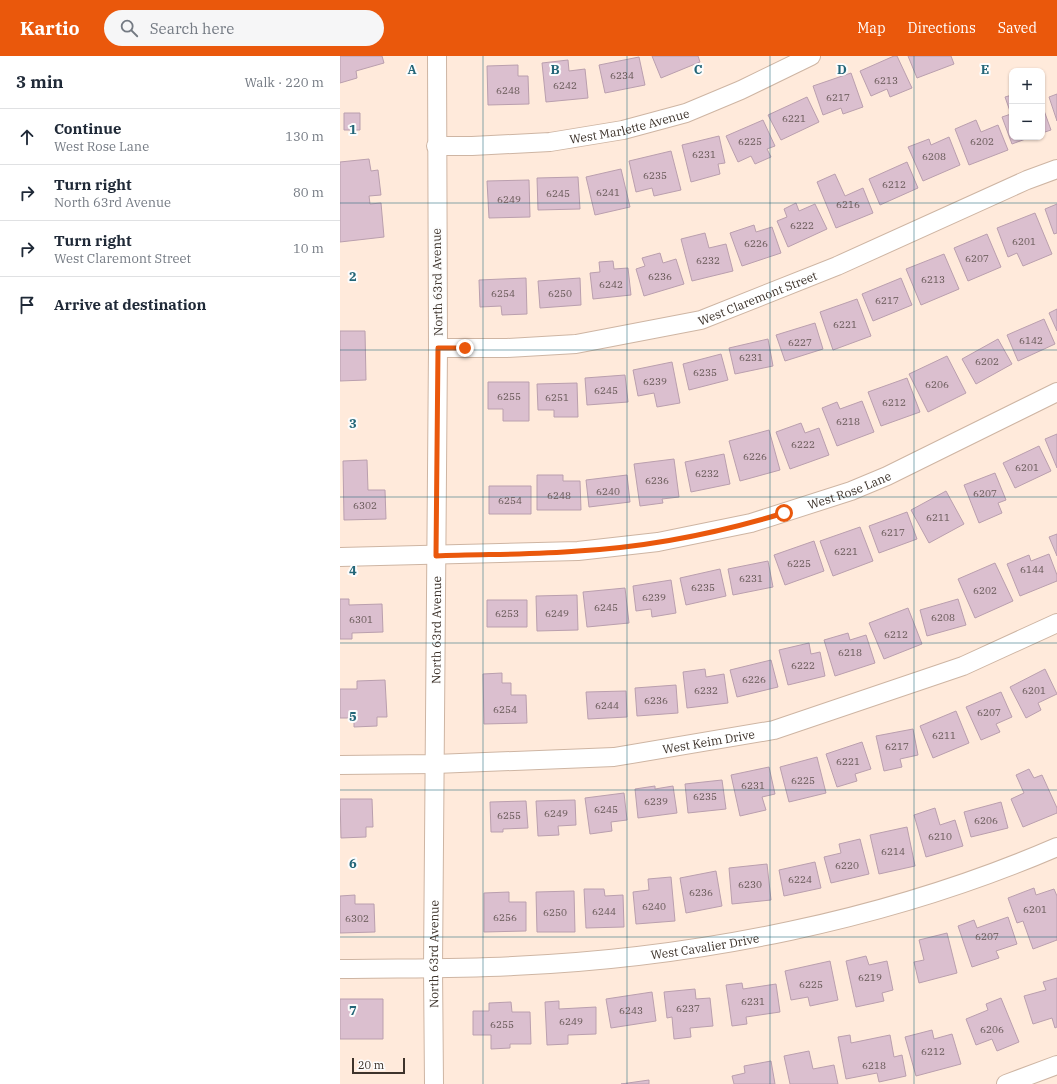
<!DOCTYPE html>
<meta charset="utf-8">
<style>
:root{--surface:#fff;--page:#f6f6f7;--text:#1f2937;--muted:#747a83;--line:#e0e1e3;--accent:#ea580c}
body{margin:0;font-family:"IBM Plex Serif",serif;background:var(--page);color:var(--text)}
.controls{position:absolute;right:12px;top:12px;display:grid;overflow:hidden;border-radius:8px;box-shadow:0 1px 3px #0004}
.controls button{width:36px;height:36px;display:grid;place-items:center;padding:0;border:0;border-bottom:1px solid var(--line);background:var(--surface);color:var(--text);font:20px sans-serif}
.scale{position:absolute;left:12px;bottom:10px;width:53px;box-sizing:border-box;padding-left:4px;border:2px solid #3d332b;border-top:0;font-size:11px;line-height:14px;white-space:nowrap;color:#3d332b;-webkit-text-stroke:3px #fcfcfc;paint-order:stroke}
.stop{position:absolute;width:12px;height:12px;margin:-9px;border:3px solid #ea580c;border-radius:50%;background:#fff}
.stop.end{background:#ea580c;border-color:#fff;box-shadow:0 1px 4px #0008}
.list{margin:0;padding:0;list-style:none}
h2{display:flex;justify-content:space-between;align-items:center;height:52px;margin:0;padding:0 16px;font-size:17px}
h2 small{font-size:13px;font-weight:400;color:var(--muted)}
.list li{display:grid;grid-template-columns:26px 1fr auto;gap:12px;align-items:center;box-sizing:border-box;height:56px;padding:0 16px;border-top:1px solid var(--line)}
.list b{display:block;font-size:15px;white-space:nowrap}
.list p{margin:0;font-size:13px;white-space:nowrap;color:var(--muted)}
.list em{font-size:13px;font-style:normal;color:var(--muted)}
.icon{flex:none;width:22px;height:22px;fill:none;stroke:currentColor;stroke-width:2;stroke-linecap:round;stroke-linejoin:round}
.map{position:relative;flex:none;width:717px;height:1028px;overflow:hidden}
header{display:flex;align-items:center;gap:24px;box-sizing:border-box;height:56px;padding:0 20px;background:var(--accent);color:#fff}
header strong{font-size:19px}
nav{display:flex;gap:22px;margin-inline-start:auto;font-size:14px}
.search{width:280px;height:36px;background:var(--page);display:flex;align-items:center;gap:10px;box-sizing:border-box;padding:0 14px;border-radius:22px;color:var(--muted);font-size:15px}
main{display:flex}
aside{flex:1;background:var(--surface)}
.map>svg:first-child{display:block}
.building{fill:#dbbfcf;stroke:#ba9fae}
.lines{fill:none;stroke-linecap:round;stroke-linejoin:round}
.minor-casing{stroke:#ceb5a3;stroke-width:20}
.minor{stroke:#fff;stroke-width:18}
.route{stroke:#ea580c;stroke-width:5}
.grid{fill:none;stroke:#236678;stroke-width:1;stroke-opacity:0.55}
.labels{text-anchor:middle;dominant-baseline:central;stroke-width:4;stroke-linejoin:round;paint-order:stroke}
.number-label{font-size:10px;fill:#645654}
.street-label{font-size:12px;fill:#3d332b;stroke:#fcfcfc}
.grid-label{font-size:13px;text-anchor:middle;font-weight:bold;fill:#236678;stroke:#fcfcfc;stroke-width:4;stroke-linejoin:round;paint-order:stroke}
</style>
<header>
<strong>Kartio</strong>
<div class="search"><svg class="icon" aria-label="search" viewBox="0 0 24 24"><circle cx="10" cy="10" r="6"/><path d="M15 15l6 6"/></svg>Search here</div>
<nav><a>Map</a><a>Directions</a><a>Saved</a></nav>
</header>
<main>
<aside>
<h2>3 min<small>Walk · 220 m</small></h2>
<ul class="list">
<li><svg class="icon" aria-label="ahead" viewBox="0 0 24 24"><path d="M12 20V5M6 11l6-6 6 6"/></svg><div><b>Continue</b><p>West Rose Lane</p></div><em>130 m</em></li>
<li><svg class="icon" aria-label="right" viewBox="0 0 24 24"><path d="M7 20v-9h11M14 6l5 5-5 5"/></svg><div><b>Turn right</b><p>North 63rd Avenue</p></div><em>80 m</em></li>
<li><svg class="icon" aria-label="right" viewBox="0 0 24 24"><path d="M7 20v-9h11M14 6l5 5-5 5"/></svg><div><b>Turn right</b><p>West Claremont Street</p></div><em>10 m</em></li>
<li><svg class="icon" aria-label="arrive" viewBox="0 0 24 24"><path d="M6 21V4h12l-3 4 3 4H6"/></svg><div><b>Arrive at destination</b></div></li>
</ul>
</aside>
<div class="map">
<svg width="717" height="1028" viewBox="0 0 717 1028">
<rect width="100%" height="100%" fill="#ffeadb"/>
<!-- building -->
<path class="building" d="M0 0H42L44 7 16 15 17 22 0 27Z
M312 0H358L360 6 321 22Z
M554 0H557L572 32 550 41 547 33 531 40 520 15Z
M568 0H611L614 8 577 22Z
M299 1 305 29 265 37 259 9Z
M228 4 229 15 245 13 248 42 206 46 202 7Z
M178 9V20H188L189 48 148 49 147 10Z
M511 17 523 51 503 58 501 52 483 59 473 30Z
M717 38V65L709 41Z
M672 39V81H691L672 88 662 61 671 58 665 41Z
M467 41 479 66 441 84 428 59Z
M702 49 711 74 702 77Z
M4 57H20V74H4Z
M423 64 435 90 427 93 431 101 415 108 411 100 398 106 386 80Z
M636 64 641 76 658 69 668 94 629 109 615 73Z
M379 80 385 107 378 108 380 118 351 126 342 89Z
M609 81 620 109 583 125 568 91 589 83 591 89Z
M331 95 341 134 314 140 312 132 296 136 289 105Z
M29 103 31 115 38 114 41 139 29 140 30 148 41 147 44 181 0 186V106Z
M567 106 578 132 540 149 529 123Z
M281 113 290 151 255 159 246 121Z
M495 118 505 140 523 132 533 157 496 172 477 126Z
M238 121 240 153 198 154 197 122Z
M189 124 190 161 149 162 147 125Z
M456 147 459 155 475 148 487 173 448 191 437 165 447 161 444 153Z
M717 148V177L714 178 705 153Z
M695 157 712 198 683 210 677 197 668 201 657 172Z
M414 169 416 176 432 171 441 197 402 210 390 177Z
M365 177 369 192 386 188 393 215 352 225 341 183Z
M647 178 661 211 628 225 614 192Z
M320 197 323 207 336 203 344 228 304 240 296 213 305 210 302 202Z
M604 198 619 233 581 249 566 213Z
M273 205 274 213 288 212 291 239 253 243 250 217 260 216 259 206Z
M186 222 187 258 162 259 161 250 140 251 139 224Z
M240 222 241 249 200 252 198 225Z
M561 222 572 249 533 265 522 238Z
M517 243 531 280 493 294 480 256Z
M717 253V275L709 257Z
M704 263 715 288 678 305 667 279Z
M475 267 483 293 445 305 436 279Z
M0 275H25L26 324 0 325Z
M428 283 433 310 395 318 389 292Z
M658 283 672 308 636 328 622 303Z
M381 298 388 324 349 334 343 308Z
M607 300 626 337 588 356 569 318Z
M332 306 340 347 317 351 314 337 298 340 293 314Z
M285 319 288 346 247 349 245 322Z
M567 322 580 356 541 370 528 336Z
M148 326H189V365H163V353H148Z
M237 327 238 361H214V354H198L197 328Z
M522 345 534 376 497 390 482 352 497 346 500 353Z
M461 367 465 377 479 372 489 399 450 413 436 376Z
M429 374 440 414 400 425 389 385Z
M717 378V412L705 383Z
M699 390 711 415 675 432 663 407Z
M384 398 390 428 351 436 345 406Z
M334 403 339 441 322 443 323 447 300 450 294 408Z
M27 404 28 434H45L46 463 4 464 3 405Z
M655 417 666 444 658 447 662 457 639 467 624 429Z
M197 419H223V425H240L241 454H197Z
M287 419 290 446 249 451 246 424Z
M149 430H191V458H149Z
M606 435 624 468 589 487 571 454Z
M567 456 577 483 539 497 529 470Z
M520 471 533 505 493 520 480 485Z
M717 478V500L709 481Z
M474 485 484 515 445 529 434 499Z
M709 498 717 519V525L680 540 667 508 689 499 691 505Z
M428 505 433 531 393 539 388 513Z
M655 507 673 545 635 562 618 523Z
M380 513 386 540 346 549 340 522Z
M331 524 336 557 312 561 311 553 296 555 293 530Z
M285 532 289 567 247 571 243 536Z
M237 539 238 574 197 575 196 540Z
M0 543H9V549L42 548 43 576 12 577V583H0Z
M618 543 626 569 587 580 580 554Z
M147 544H187V571H147Z
M568 552 582 588 544 603 529 567Z
M508 577 510 584 526 579 535 607 495 620 484 584Z
M469 587 471 598 480 596 485 620 448 629 439 594Z
M431 604 438 631 397 641 390 614Z
M365 613 366 621 384 618 388 647 347 652 343 616Z
M705 613 717 638 698 647 701 654 686 662 670 631Z
M162 617V627H171V639H186L187 667 144 668 143 618Z
M45 624 47 661H37V670L14 671V662H0V633H17V625Z
M336 629 338 657 297 660 295 632Z
M286 635 287 661 248 663 246 636Z
M661 636 672 661 656 668 660 676 641 684 626 651Z
M616 655 629 687 593 702 580 670Z
M573 673 578 699 560 703 562 711 544 715 536 680Z
M522 686 531 713 515 718 517 725 497 731 486 698Z
M477 701 486 737 449 746 440 711Z
M429 711 435 738 422 741 426 754 400 760 391 719Z
M689 713 694 722 702 719 717 752V757L683 771 671 743 684 737 676 719Z
M382 724 386 753 348 757 345 728Z
M315 730V733L333 730 337 757 298 762 295 733Z
M284 737 287 764 271 766 272 775 250 778 245 742Z
M0 743H32L33 771H26V781L1 782Z
M235 744 236 769 218 770 219 779 198 780 196 745Z
M186 745 188 772 163 773V776H151L150 746Z
M661 746 668 772 631 781 624 756Z
M595 752 600 769 615 764 623 790 586 801 574 759Z
M567 771 575 810 539 818 530 779Z
M520 783 529 818 491 827 484 801 501 797 499 788Z
M475 806 481 832 444 840 439 814Z
M427 808 431 844 392 848 389 812Z
M376 815 382 850 346 857 340 822Z
M331 821 335 865 296 868 293 836 309 834 308 823Z
M694 832 696 839 714 833 717 840V884L693 893 683 865 677 867 668 842Z
M244 833H264L265 840 283 839 284 871 246 872Z
M234 835 235 876H197L196 836Z
M169 836V846H186V875L144 876V837Z
M15 839V848H34L35 876 0 877V840Z
M668 861 677 888 656 895 659 902 632 911 618 870 634 864 637 872Z
M607 877 617 917 579 927 574 906 584 904 579 884Z
M526 900 529 909 547 905 553 934 542 937 544 945 516 951 506 905Z
M490 905 498 944 470 950 468 941 451 944 445 915Z
M717 922V971L715 972 712 962 693 968 684 940 706 934 703 926Z
M402 927 403 933 436 928 440 956 406 961 407 968 392 970 386 929Z
M355 933 356 943 370 942 373 970 350 972 351 981 334 983 332 961 327 962 324 936Z
M312 936 316 965 271 972 266 943Z
M661 942 679 986 657 995 652 983 636 989 626 963 648 954 646 948Z
M0 943H43V983H0Z
M219 945V953L256 951V978L228 979V988L207 989 205 946Z
M171 946 172 956H190L191 988H170V992L151 993V979H133V955H149V947Z
M592 974 594 983 612 978 621 1008 576 1020 565 981Z
M510 979 511 987 550 979 554 1001 562 999 566 1020 539 1026 537 1017 506 1023 498 981Z
M469 995 473 1013 494 1009 498 1028H450L444 1000Z
M431 1005 435 1028H394L392 1020 405 1017 404 1010Z
M309 1024V1028H281Z"/>
<g class="lines">
<!-- minor casing -->
<g class="minor-casing">
<g id="minor">
<path id="s1" d="M96 90H132L210 86 283 74 346 57 401 34 471 0"/>
<path id="s2" d="M98 292H167L236 288 361 264 497 210 687 124 717 113"/>
<path id="s3" d="M0 501 238 495 318 486 411 467 511 435 547 420 717 336"/>
<path id="s4" d="M0 709 95 708 274 701 434 674 623 610 717 567"/>
<path id="s5" d="M0 913C58 912 116 913 173 910 356 902 548 864 717 791"/>
<path id="s6" d="M94 1028 93 911 98 292 97 0"/>
<path d="M666 1028 717 1009"/>
</g>
</g>
<!-- minor -->
<use href="#minor" class="minor"/>
</g>
<g class="lines">
<!-- route -->
<path class="route" d="M125 292H98L96 500C143 498 191 499 238 495 308 491 378 477 444 457"/>
</g>
<!-- grid -->
<path class="grid" d="M143 0V1028M287 0V1028M430 0V1028M574 0V1028M0 147H717M0 294H717M0 441H717M0 587H717M0 734H717M0 881H717"/>
<g class="labels">
<!-- number labels -->
<g class="number-label">
<text x="282" y="19">6234</text>
<text x="546" y="24">6213</text>
<text x="225" y="29">6242</text>
<text x="168" y="34">6248</text>
<text x="498" y="41">6217</text>
<text x="454" y="62">6221</text>
<text x="410" y="85">6225</text>
<text x="642" y="85">6202</text>
<text x="364" y="98">6231</text>
<text x="594" y="100">6208</text>
<text x="315" y="119">6235</text>
<text x="554" y="128">6212</text>
<text x="268" y="136">6241</text>
<text x="218" y="137">6245</text>
<text x="169" y="143">6249</text>
<text x="508" y="148">6216</text>
<text x="462" y="169">6222</text>
<text x="684" y="185">6201</text>
<text x="416" y="187">6226</text>
<text x="637" y="202">6207</text>
<text x="368" y="204">6232</text>
<text x="320" y="220">6236</text>
<text x="593" y="223">6213</text>
<text x="271" y="228">6242</text>
<text x="163" y="237">6254</text>
<text x="220" y="237">6250</text>
<text x="547" y="244">6217</text>
<text x="505" y="268">6221</text>
<text x="691" y="284">6142</text>
<text x="460" y="286">6227</text>
<text x="411" y="301">6231</text>
<text x="647" y="305">6202</text>
<text x="365" y="316">6235</text>
<text x="315" y="325">6239</text>
<text x="597" y="328">6206</text>
<text x="266" y="334">6245</text>
<text x="169" y="340">6255</text>
<text x="217" y="341">6251</text>
<text x="554" y="346">6212</text>
<text x="508" y="365">6218</text>
<text x="463" y="388">6222</text>
<text x="415" y="400">6226</text>
<text x="687" y="411">6201</text>
<text x="367" y="417">6232</text>
<text x="317" y="424">6236</text>
<text x="268" y="435">6240</text>
<text x="645" y="437">6207</text>
<text x="219" y="439">6248</text>
<text x="170" y="444">6254</text>
<text x="25" y="449">6302</text>
<text x="598" y="461">6211</text>
<text x="553" y="476">6217</text>
<text x="506" y="495">6221</text>
<text x="459" y="507">6225</text>
<text x="692" y="513">6144</text>
<text x="411" y="522">6231</text>
<text x="363" y="531">6235</text>
<text x="645" y="534">6202</text>
<text x="314" y="541">6239</text>
<text x="266" y="551">6245</text>
<text x="167" y="557">6253</text>
<text x="217" y="557">6249</text>
<text x="603" y="561">6208</text>
<text x="21" y="563">6301</text>
<text x="556" y="578">6212</text>
<text x="510" y="596">6218</text>
<text x="463" y="609">6222</text>
<text x="414" y="623">6226</text>
<text x="366" y="634">6232</text>
<text x="694" y="634">6201</text>
<text x="316" y="644">6236</text>
<text x="267" y="649">6244</text>
<text x="165" y="653">6254</text>
<text x="649" y="656">6207</text>
<text x="604" y="679">6211</text>
<text x="557" y="690">6217</text>
<text x="508" y="705">6221</text>
<text x="463" y="724">6225</text>
<text x="413" y="729">6231</text>
<text x="365" y="740">6235</text>
<text x="316" y="745">6239</text>
<text x="266" y="753">6245</text>
<text x="216" y="757">6249</text>
<text x="169" y="759">6255</text>
<text x="646" y="764">6206</text>
<text x="600" y="780">6210</text>
<text x="553" y="795">6214</text>
<text x="507" y="809">6220</text>
<text x="460" y="823">6224</text>
<text x="410" y="828">6230</text>
<text x="361" y="836">6236</text>
<text x="314" y="850">6240</text>
<text x="695" y="853">6201</text>
<text x="264" y="855">6244</text>
<text x="215" y="856">6250</text>
<text x="165" y="861">6256</text>
<text x="17" y="862">6302</text>
<text x="647" y="880">6207</text>
<text x="530" y="921">6219</text>
<text x="471" y="928">6225</text>
<text x="413" y="945">6231</text>
<text x="348" y="952">6237</text>
<text x="291" y="954">6243</text>
<text x="231" y="965">6249</text>
<text x="162" y="968">6255</text>
<text x="652" y="973">6206</text>
<text x="593" y="995">6212</text>
<text x="534" y="1009">6218</text>
</g>
<!-- street labels -->
<g class="street-label">
<text stroke="none"><textPath href="#s1" startOffset="195">West Marlette Avenue</textPath></text>
<text transform="translate(97 226) rotate(-91)">North 63rd Avenue</text>
<text stroke="none"><textPath href="#s2" startOffset="326">West Claremont Street</textPath></text>
<text stroke="none"><textPath href="#s3" startOffset="517">West Rose Lane</textPath></text>
<text stroke="none"><textPath href="#s6" startOffset="454">North 63rd Avenue</textPath></text>
<text stroke="none"><textPath href="#s4" startOffset="370">West Keim Drive</textPath></text>
<text stroke="none"><textPath href="#s5" startOffset="366">West Cavalier Drive</textPath></text>
<text stroke="none"><textPath href="#s6" startOffset="130">North 63rd Avenue</textPath></text>
</g>
</g>
<g class="grid-label">
<text x="72" y="18">A</text>
<text x="215" y="18">B</text>
<text x="358" y="18">C</text>
<text x="502" y="18">D</text>
<text x="645" y="18">E</text>
<text x="13" y="78">1</text>
<text x="13" y="225">2</text>
<text x="13" y="372">3</text>
<text x="13" y="519">4</text>
<text x="13" y="665">5</text>
<text x="13" y="812">6</text>
<text x="13" y="959">7</text>
</g>
</svg>
<div class="controls">
<button>+</button>
<button>−</button>
</div>
<div class="scale">20 m</div>
<div class="stop" style="left:444px;top:457px"></div>
<div class="stop end" style="left:125px;top:292px"></div>
</div>
</main>
